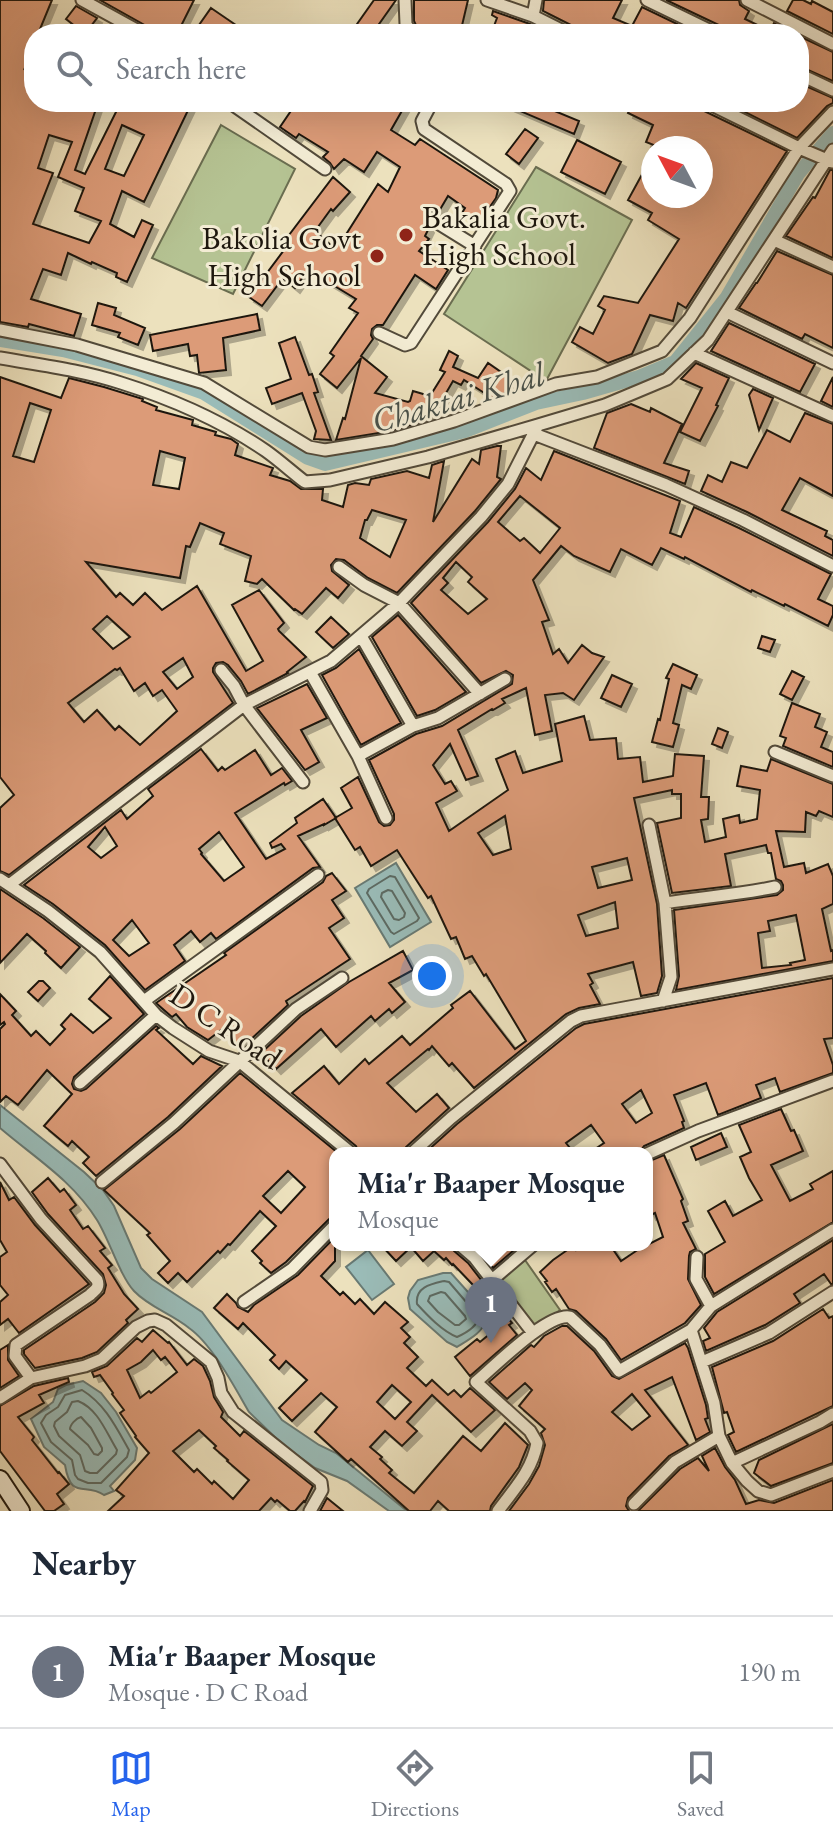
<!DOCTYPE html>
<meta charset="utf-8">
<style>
:root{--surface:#fff;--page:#f2f2f3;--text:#1f2937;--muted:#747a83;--line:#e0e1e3;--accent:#2563eb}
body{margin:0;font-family:"EB Garamond",serif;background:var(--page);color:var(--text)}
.compass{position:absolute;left:641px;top:136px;width:72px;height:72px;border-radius:50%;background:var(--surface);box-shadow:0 8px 32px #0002;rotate:311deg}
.you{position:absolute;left:432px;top:976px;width:28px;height:28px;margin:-20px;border:6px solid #fff;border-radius:50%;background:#1a73e8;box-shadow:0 0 0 12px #1a73e833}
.badge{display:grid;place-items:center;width:52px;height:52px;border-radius:50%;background:var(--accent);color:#fff;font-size:26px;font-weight:700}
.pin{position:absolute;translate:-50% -66px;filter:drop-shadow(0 2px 4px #0008)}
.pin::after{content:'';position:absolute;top:42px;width:28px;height:24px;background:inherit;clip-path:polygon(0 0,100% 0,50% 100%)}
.popup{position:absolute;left:329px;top:1147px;width:324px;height:104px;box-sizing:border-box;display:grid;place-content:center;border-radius:16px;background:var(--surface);filter:drop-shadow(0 2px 6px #0005);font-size:26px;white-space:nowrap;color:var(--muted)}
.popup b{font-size:30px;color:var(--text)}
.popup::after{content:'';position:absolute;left:50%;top:100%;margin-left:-16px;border:16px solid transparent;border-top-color:var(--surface)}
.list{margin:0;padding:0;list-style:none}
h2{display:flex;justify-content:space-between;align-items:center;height:104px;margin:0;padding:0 32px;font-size:34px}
h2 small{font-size:26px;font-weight:400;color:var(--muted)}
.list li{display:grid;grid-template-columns:52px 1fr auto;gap:24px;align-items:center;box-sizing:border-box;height:112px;padding:0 32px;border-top:2px solid var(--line)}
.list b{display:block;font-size:30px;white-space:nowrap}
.list p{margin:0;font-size:26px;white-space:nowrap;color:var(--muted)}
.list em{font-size:26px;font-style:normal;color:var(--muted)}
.icon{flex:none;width:44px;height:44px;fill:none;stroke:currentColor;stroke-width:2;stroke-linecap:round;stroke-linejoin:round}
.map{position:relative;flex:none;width:833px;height:1511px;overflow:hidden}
.search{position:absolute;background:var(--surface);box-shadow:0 8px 32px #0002;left:24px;right:24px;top:24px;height:88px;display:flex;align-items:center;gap:20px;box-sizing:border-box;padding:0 28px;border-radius:32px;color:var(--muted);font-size:30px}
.sheet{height:216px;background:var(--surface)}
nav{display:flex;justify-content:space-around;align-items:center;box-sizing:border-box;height:112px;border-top:2px solid var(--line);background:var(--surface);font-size:22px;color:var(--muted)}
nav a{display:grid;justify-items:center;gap:4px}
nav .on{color:var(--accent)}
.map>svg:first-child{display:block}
.green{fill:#b5c393;stroke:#6a6d50;stroke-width:2}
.water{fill:#9abcb8;stroke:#687a74;stroke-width:2}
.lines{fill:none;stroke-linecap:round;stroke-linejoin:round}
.shore{stroke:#5c6a63;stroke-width:2}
.canal{stroke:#9abcb8;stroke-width:14}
.building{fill:#dc9b78;stroke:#1e170e;stroke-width:2;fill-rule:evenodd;filter:url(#shadow)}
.minor-casing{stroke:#524a3a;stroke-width:15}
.secondary-casing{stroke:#1e170e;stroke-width:20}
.minor{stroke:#f3ecd4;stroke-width:11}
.secondary{stroke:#f3ecd4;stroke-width:16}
.poi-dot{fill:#8f2418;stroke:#f3ecd4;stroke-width:3}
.labels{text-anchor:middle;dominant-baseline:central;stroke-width:6;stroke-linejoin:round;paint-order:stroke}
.poi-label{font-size:32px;fill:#1e170e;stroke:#f3ecd4;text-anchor:start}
.street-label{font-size:32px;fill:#1e170e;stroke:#f3ecd4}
.water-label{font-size:34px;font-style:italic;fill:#49514a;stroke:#f3ecd4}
</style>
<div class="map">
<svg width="833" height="1511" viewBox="0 0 833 1511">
<defs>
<filter id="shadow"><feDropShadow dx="5" dy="5" stdDeviation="0" flood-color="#0004"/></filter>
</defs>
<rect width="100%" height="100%" fill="#ece1bd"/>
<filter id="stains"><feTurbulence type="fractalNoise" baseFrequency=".0025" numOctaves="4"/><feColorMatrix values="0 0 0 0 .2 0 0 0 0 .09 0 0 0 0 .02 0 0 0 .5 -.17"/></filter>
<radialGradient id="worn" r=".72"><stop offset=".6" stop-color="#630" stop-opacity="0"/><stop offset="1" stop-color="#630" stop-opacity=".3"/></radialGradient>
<!-- green -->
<path class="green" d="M221 125 295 169 233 294 152 258Z
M536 167 632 220 546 381 444 314Z
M525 1260 560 1310 533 1330 498 1279Z"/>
<!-- water -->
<path class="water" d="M396 863 431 922 390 947 355 888Z
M0 1105 84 1172 103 1190 114 1206 141 1268 152 1279 202 1312 282 1420 319 1445 336 1453 407 1511H389L347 1481 315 1468 282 1444 249 1412C235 1388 212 1344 189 1328 172 1314 149 1307 134 1291 120 1276 109 1239 97 1220 72 1180 35 1158 0 1128Z
M368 1250 394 1284 372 1300 346 1267Z
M443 1273H451L485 1311 488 1318C482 1333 470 1339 457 1347L447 1342 410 1309 408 1298 410 1291 418 1280Z
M83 1381 101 1393 116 1412 137 1448 135 1460 110 1486 114 1491 104 1495C85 1482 71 1501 65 1465L44 1447 31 1419 53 1402 58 1389 66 1385Z"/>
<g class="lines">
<!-- shore -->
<path class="shore" d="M390 876 395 877 419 918 417 921 394 934 391 932 367 893 369 889Z
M388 890 392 891 405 913 404 917 399 920 394 919 381 897 382 893Z
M444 1281 449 1282 479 1317C477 1327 466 1333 457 1337 442 1331 428 1316 417 1304 415 1287 431 1284 444 1281Z
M441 1292 445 1293 465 1316 466 1319 459 1325H455L438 1312 428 1301 430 1296Z
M82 1390C105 1404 116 1427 129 1450L127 1457 101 1483H88L78 1479 75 1475 72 1460 51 1442 41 1423 46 1415 58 1407 65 1395Z
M78 1401C98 1409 106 1432 117 1450L116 1454 97 1473H90L85 1471 80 1455 59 1436 54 1426 55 1422 67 1412 72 1402Z
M81 1417 91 1428 102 1448V1451L98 1455 94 1454 88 1445 70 1429C70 1425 76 1418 81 1417Z"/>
<!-- canal -->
<path class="canal" d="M0 340 63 350 137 369 204 393 308 458 325 464 465 431 536 403 583 393 639 377 675 362 727 297 798 174 833 133"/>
</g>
<!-- building -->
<path class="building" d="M0 0H52L38 34H34V45L24 70 34 58V102H86L97 106 75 170 85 174 121 102H192L144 202 122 191 110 224 134 237 142 220 153 225 127 282 116 277 117 273 92 262 91 264 68 253 61 275 43 269 31 299 81 314 74 336 29 324 28 327 0 322ZM122 125 144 135 124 176 105 169ZM49 135 72 142 58 177 84 188 75 211 101 221 89 243 33 224 53 173 38 168Z
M100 0H194L177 34H152L148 27Z
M374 0H396L372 34H350Z
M414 0H468L460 34H420L414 21Z
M544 0H622L613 18 632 26 642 7 698 34H577L573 26 543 11Z
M666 0H739L740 5 749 11 745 19 770 31 774 23 795 34H725L721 26Z
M793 0H803L811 4 812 1 833 12V34L787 11Z
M76 6 97 18 85 34 66 19Z
M211 8 249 34H212L199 25Z
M493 11 530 24 550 34H528L519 31 518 34 510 31 509 34H491L497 18 492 15Z
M799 36 833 52V81L799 66Z
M799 83 833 98V103L827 106 797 138 725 102H799Z
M297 102H407L391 130 415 145 420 139 498 190 496 198 478 224 462 213 465 208 448 196 438 213 432 212 426 215 425 223 429 228 425 236 429 239 419 251 448 270 436 289 415 275 383 325H377L372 329 371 335 373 339 361 356 387 377 375 393 408 402 410 401 413 391 430 396 445 372 440 370 449 351 458 356 453 367 478 378 488 363 514 381 506 393 492 398 464 380 461 385 453 381 431 419 391 431 336 440 343 418 345 419 361 358 337 388 320 374 334 356 330 353 358 313 349 308 356 299 308 270 295 288 283 278 262 306 249 297 290 242 286 239 333 177 350 192 333 211 331 209 315 231 333 247 345 236 378 184 388 192 400 167 377 152 364 172 344 159 334 169 330 163 323 157 328 152 299 134 296 138 280 127Z
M499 102H533L579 121 574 134Z
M633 102H698L702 110 787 151 686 308 678 303 673 321 650 315 632 354 608 363 572 342 580 327 593 334 605 310 598 306 604 296 638 303 679 239 648 220 652 213 628 200 645 169 653 174V196H701V148L680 140 677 148H661L646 142 653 125 628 113Z
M525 129 538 138 519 164 506 154Z
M577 140 621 162 605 194 561 172Z
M830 170H833V258L786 236 813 197 815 198Z
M777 251 833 275V348L805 334 802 339 739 308 756 283H757Z
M98 303 116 308 114 315 145 328 138 345 118 337 120 333 92 325Z
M257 314 260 330 223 338 226 370 199 373 197 355 190 356 188 344 153 351 150 335Z
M729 323 815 364 800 392 711 351Z
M295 337 309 375 312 374 318 392 314 393 331 440 314 439 316 431 302 393 272 404 266 388 291 379 279 343Z
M696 363 729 378 716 405 718 406 700 441 680 432 702 388 681 379Z
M0 377 61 398 69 378 104 387 143 399 142 401 157 407 156 410 193 420 192 425 216 432 215 435 231 439 238 444 235 455 273 468 270 475 290 481 301 489H323L322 500 343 507 348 485 355 483 369 485 371 479 407 471 429 478 432 465 444 461 433 522 472 459 479 464 481 450 497 446H501L497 477 501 479 475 511 397 593 368 578 344 560 336 559 331 565 332 571 349 585 338 598 326 588 302 614 295 609 294 610 262 579 257 584 245 581 251 556 220 544 224 533 200 523 190 547 186 546 180 578 86 562 116 597 120 593 133 605 145 593 162 610 197 586 246 671 263 661 232 605 259 590 284 623 278 629 279 631 306 657 287 672 288 673 248 694 241 681 228 665 223 662 216 663 213 668V672L233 703 9 875 0 871V808L14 795 0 777ZM30 403 51 410 34 462 13 456ZM160 451 185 458 179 489 153 485ZM372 510 406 520 390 557 360 538 365 520H367ZM107 616 130 637 113 649 93 629ZM183 658 193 677 177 689 163 672ZM120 668 134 691 145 683 153 696 162 690 177 711 140 745 119 726 115 730 97 710 84 722 68 703 115 669 117 670Z
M833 377V407L821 401Z
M753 389 773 398 759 430 749 395Z
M631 404 650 412 651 408 682 424 664 463 689 471 685 484 594 448 607 413Z
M805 413 833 424V496L800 478 782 510 827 531 825 536 833 540V556L747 512 701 491 708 475 722 482 731 462 747 468 767 430 790 442Z
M554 451 680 501 670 533 681 537 694 507 739 528 831 574 818 599 833 606V615L828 626 785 604 784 606 752 590 751 592 685 557 684 559 661 548 652 565 621 549 610 572 574 556 561 546 533 580 549 620 542 622 553 654 559 649 568 663 582 645 592 653 604 657 574 700 563 693 545 695 552 731 535 735 526 688 502 699 505 703 493 710 492 709 458 730 478 776 466 780 450 744 433 765 445 784 451 781 457 791 436 803 449 831 508 790 496 759 515 751 523 773 562 761 555 724 584 716 590 740 616 738 618 759 640 757 643 782 673 776 675 754 704 756 701 797H709L708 819 701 820 705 842 726 837 723 819 739 815 740 823 757 819 760 790 737 786 741 766 767 771 771 759 833 784V817L819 811 816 816 806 812 805 832 776 831 784 867 804 863 806 873 828 864 833 876V904L822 909 831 951 833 950V961L676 990 679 976 674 910 777 895 783 890V885L781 881 776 879 771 853H768L766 845 725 854 731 886 672 893 657 823 681 818V794H672V790L634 798 657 904 662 976 657 993 641 996 633 962 588 974 593 983 590 985 600 1004 579 1008 566 1014 474 1088 452 1063 449 1066 432 1046 429 1050 428 1049 387 1083 416 1112 437 1094 449 1108 406 1147 404 1153H359L356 1146 292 1093 324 1066 339 1084 365 1059 369 1064 402 1036 410 1045 453 1008 451 1005 470 991 515 1049 526 1041 486 974 484 976 472 956 465 959 456 937 451 939 431 896 428 898 397 850 371 866 360 847 355 850 335 818 352 808 341 788 358 777 379 822 384 826 390 825 394 820V814L369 760 416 734 442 726 512 684 513 675 506 671 481 683 411 603 488 522 515 489 526 468 541 480ZM520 496 560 528 540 553 524 538 520 541 498 522ZM456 562 472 577 468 582 487 599 468 614 441 590 448 583 443 578ZM505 816 511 849 493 855 478 833ZM627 858 632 880 598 888 592 867ZM615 902 618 928 586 936 578 915ZM796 915 805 960 790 963 791 965 762 968 758 933 770 931 768 921Z
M398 615 466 692 435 710 417 716 372 637Z
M331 617 349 634 333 648 316 632Z
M762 636 775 640 770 652 758 648Z
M359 649 401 723 361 745 322 675 336 668Z
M673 664 697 675 691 689 682 685 673 723 679 725 673 747 652 742 658 719 660 720 669 679 666 678Z
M792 671 804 677 792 700 780 694Z
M612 675 632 684 621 707 601 698Z
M307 684 327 718 301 730 319 762 305 770 257 708Z
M792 703 820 714 815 727 827 732 821 747 833 752V767L783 746 786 738 780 736Z
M718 728 728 732 722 748 712 744Z
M201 749 218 771 222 767 225 770 255 750 271 775 282 768 292 781 285 785 284 783 235 813 266 859 285 849 281 844 272 848 270 843 297 823 295 818 323 799 336 818 324 825V824L298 836 320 867 313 868 216 939 211 933 200 942 191 931 174 945 185 961 145 990 105 945 53 904 24 885 121 810 127 819 153 796 148 789ZM105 827 117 846 101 858 88 847ZM219 832 244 867 224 881 201 854 202 853 199 849ZM132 920 149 943 129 956 113 940Z
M332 873 346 891 332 900 344 918 329 928 350 959 286 1001 288 1005 249 1041 246 1037 235 1046 221 1030 208 1040 187 1027 176 1014 172 1017 156 1003 226 955 224 953 323 882 326 876Z
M0 889 43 918 80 947 61 968 45 953 46 951 27 934 0 963Z
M403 951 413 970 389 983 405 1002 392 1013 389 1009 375 1021 371 1016 336 1047 321 1029 276 1069 261 1053 301 1016 349 982Z
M110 976 144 1014 74 1077 72 1084 74 1089 81 1091 86 1089 156 1026 159 1028 156 1030 193 1064 201 1056 222 1066 168 1117 96 1176 83 1163 89 1157 72 1141 68 1146 44 1126 72 1094 47 1070 18 1105 6 1096 0 1102V1029L5 1024 4 1022 0 1025V994L16 1011 12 1015 31 1036 36 1031 50 1045 65 1029 61 1025 71 1014 93 1033 111 1018 89 999Z
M833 978V1038L824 1039 833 1065V1073L780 1092 775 1078 756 1085 761 1098 718 1115 706 1083 674 1095 684 1121 682 1122 684 1128 644 1146 639 1153H589L604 1143 591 1125 566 1143 574 1153H425L457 1124 576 1028 584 1024ZM641 1090 652 1113 636 1123 622 1104Z
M39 981H43L50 988 38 1001 28 992Z
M240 1073 338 1153H335V1217L329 1219 286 1262 271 1273 260 1263 262 1261 252 1251 276 1226 260 1211 230 1245 228 1244 220 1253 218 1251 187 1282 178 1273 168 1283 158 1273 170 1261 147 1235 150 1233 104 1190 180 1129ZM288 1171 305 1187 281 1213 263 1196Z
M781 1109 791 1131 794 1130 803 1151 771 1165 790 1201 813 1189 810 1184 833 1171V1222L714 1294 705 1277V1254L725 1242 708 1211 725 1201 733 1216 762 1200 749 1178 740 1157 751 1152 739 1125Z
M721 1133 727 1147 696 1160 691 1147Z
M664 1155 683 1199 681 1201 688 1221 683 1223 696 1249 690 1252 689 1256 688 1279 701 1305 685 1323 621 1360 606 1339 576 1311 569 1309 556 1289 552 1292 545 1282 547 1281 540 1272 553 1260 573 1246 576 1250 583 1245H610L621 1261 639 1249 663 1237 655 1213 651 1215 647 1206V1162Z
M48 1178 60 1192 64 1189 76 1205 70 1210 83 1229 88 1226 105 1248 100 1251 112 1265 108 1268 124 1294 138 1309 126 1320 128 1323 97 1352 82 1358 35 1368 24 1354V1350L95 1302 104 1293 106 1285 103 1274 48 1214 32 1192Z
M0 1182 9 1200 14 1197 35 1225 89 1284 19 1333 8 1319 0 1325V1302L8 1295 0 1285V1257L7 1252 0 1240Z
M335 1237V1261L321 1276 340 1295 343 1292 355 1304 360 1299 374 1314 385 1302 408 1322 401 1328 410 1337 404 1343 418 1357 407 1368 426 1386 432 1380 448 1395 454 1390 461 1397 470 1388 495 1410 471 1432 432 1395 407 1422 417 1431 402 1446 385 1431 370 1447 382 1457 380 1459 392 1470 389 1473 414 1493 463 1436 481 1451 505 1423 528 1445 519 1467 491 1506 490 1511H449L438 1501 430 1511H409L351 1459 348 1462 315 1432 337 1407 321 1393 292 1421 279 1408 307 1380 286 1361 279 1369 270 1360 275 1355 243 1323 238 1329 214 1308 227 1294 236 1303 238 1307 248 1312 254 1305 298 1275ZM392 1385 411 1402 395 1419 377 1402Z
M833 1240V1284H831L824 1274 794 1294 800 1303 765 1325 706 1351 703 1341 710 1338 704 1328 717 1312Z
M381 1245H452L454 1251 468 1263 502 1307 494 1314 474 1286 453 1264 452 1265 446 1258 444 1260 434 1251 423 1261 411 1247 396 1261Z
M473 1245H520L493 1268Z
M823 1309 829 1318 833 1316V1406L736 1452 728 1435 734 1432 727 1412 724 1413 712 1367 773 1341Z
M501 1310 512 1323 509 1325 517 1335 470 1376 455 1357 477 1339 480 1342 498 1327 491 1318Z
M562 1326H567L594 1351 612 1376 619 1379 685 1343 688 1348 706 1405 708 1418 705 1419 710 1432 696 1440 672 1377 645 1390 688 1445 669 1456 628 1498 626 1506 629 1511H509L529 1484 539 1466 545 1445 541 1433 545 1429 519 1406 532 1390 525 1383 507 1399 489 1382 531 1345 534 1347 544 1336ZM632 1394 650 1416 632 1430 612 1412Z
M153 1330 168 1343 169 1342 187 1365 194 1359 203 1366 210 1381 214 1397 223 1412 221 1417 240 1436 244 1431 313 1486 305 1502 304 1501 295 1511H290L277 1500 275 1502 271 1498 259 1511H108L124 1496 116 1490 149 1453 135 1437 136 1436 120 1413 124 1410 112 1394 113 1393 100 1375 94 1377 92 1372 107 1366 137 1338 142 1342ZM153 1350 161 1360 165 1357 177 1372 151 1393 149 1391 140 1398 127 1370 141 1362ZM199 1430 216 1446 214 1448 228 1460 227 1461 249 1480 233 1499 214 1481 212 1484 197 1469 194 1472 173 1451Z
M8 1345V1360L19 1376 0 1388V1350Z
M68 1378 69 1382 39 1395 44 1403 18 1417 34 1437 32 1440 58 1473 59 1472 69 1484 57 1494 64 1504 54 1511H45L0 1451V1406L34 1386Z
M833 1424V1463L771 1486 754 1473 759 1460Z
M715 1448 725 1467 735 1480 746 1504 759 1500 774 1503 833 1480V1511H638L680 1469 698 1458 709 1471 702 1456Z
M327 1498 343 1511H320Z"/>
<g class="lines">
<!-- minor casing -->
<g class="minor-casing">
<path id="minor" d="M82 0 144 34
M405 0 406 24 412 34
M487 0 533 16 569 34
M647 0 717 34
M747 0 833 44
M533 16 536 0
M799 74 833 90
M229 102 325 169
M706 102 799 148 832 162
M433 220 475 246
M774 240 833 267
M727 312 833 363
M0 330 77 345 204 383 309 447 325 450 393 439 454 421 556 384 597 377 662 351 690 318 799 148 833 112
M379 333 405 345 411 343 510 191 506 184 424 129 422 121 432 102
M694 353 833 416
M0 358C40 365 82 370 121 383 172 399 222 421 266 451 280 461 292 472 305 482L330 480 428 457 538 425 508 484 481 517 399 603 331 661 244 705 9 885
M538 425 605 405 667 379 708 340 833 150
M534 434 666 485 743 520 833 566
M339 567 364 585 399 603 480 694
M361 636 413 726
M221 670 234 686 244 705 303 782
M310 672 358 756 386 818
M775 752 833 776
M358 756 413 726 438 718 505 679
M649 825 665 903 671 977 663 1001
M0 879 48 911 100 952 156 1015 173 1028 209 1051 239 1061 351 1153
M665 903C702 897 738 895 775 887
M144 1001 318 875
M80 1083 156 1015
M412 1153 451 1118 571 1021 581 1016 833 969
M647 1154 698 1131 833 1081
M0 1164 41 1219 97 1280C100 1288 95 1290 90 1295L16 1345 15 1356 31 1378
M102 1182 174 1123 296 1009 342 978
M460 1245 474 1257 533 1333
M697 1257 696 1279 711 1306
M492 1280 533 1245
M244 1302 292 1269 335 1225
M691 1330 714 1403 719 1436 732 1463 747 1481 758 1491 771 1495 833 1471
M702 1362 769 1333 833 1292
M0 1398 31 1378 85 1366 102 1359 136 1327 148 1321 155 1320 166 1325 211 1362 218 1378 221 1393 233 1412 321 1482 322 1490 310 1511
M732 1463 820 1422 833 1414
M634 1504 675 1462 719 1436
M498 1511C514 1489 532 1471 537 1443L530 1431 476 1382C494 1367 548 1312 570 1317L600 1345 619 1371 691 1330 711 1306 833 1230"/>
</g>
<!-- secondary casing -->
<g class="secondary-casing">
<path id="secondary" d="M0 1479 21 1511"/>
</g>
<!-- minor -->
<use href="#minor" class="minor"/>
<!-- secondary -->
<use href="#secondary" class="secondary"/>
</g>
<!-- markers -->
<g class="poi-dot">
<circle cx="406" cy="235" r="8"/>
<circle cx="377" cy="256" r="8"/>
</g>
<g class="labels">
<!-- poi labels -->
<g class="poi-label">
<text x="422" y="217">Bakalia Govt.<tspan x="422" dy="37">High School</tspan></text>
<text x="361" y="238" text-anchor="end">Bakolia Govt<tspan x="361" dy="37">High School</tspan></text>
</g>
<!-- street labels -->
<g class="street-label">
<text transform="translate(226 1026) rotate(34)">D C Road</text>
</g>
<!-- water labels -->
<g class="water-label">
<text transform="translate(458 397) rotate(-16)">Chaktai Khal</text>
</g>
</g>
<rect width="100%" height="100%" filter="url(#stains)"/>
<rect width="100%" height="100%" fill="url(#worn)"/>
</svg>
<svg class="compass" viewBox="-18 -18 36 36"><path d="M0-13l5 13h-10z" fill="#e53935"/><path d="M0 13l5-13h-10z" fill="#747a83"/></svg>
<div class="you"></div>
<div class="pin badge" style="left:491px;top:1343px;background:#6b7280">1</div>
<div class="popup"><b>Mia'r Baaper Mosque</b>Mosque</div>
<div class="search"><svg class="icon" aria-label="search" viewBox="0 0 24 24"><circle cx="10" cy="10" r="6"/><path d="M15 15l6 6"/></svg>Search here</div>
</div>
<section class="sheet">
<h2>Nearby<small></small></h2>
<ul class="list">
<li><span class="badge" style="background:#6b7280">1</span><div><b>Mia'r Baaper Mosque</b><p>Mosque · D C Road</p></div><em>190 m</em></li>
</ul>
</section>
<nav>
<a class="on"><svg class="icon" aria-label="map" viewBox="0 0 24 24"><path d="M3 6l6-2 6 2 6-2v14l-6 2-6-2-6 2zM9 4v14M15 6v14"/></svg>Map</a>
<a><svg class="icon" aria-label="directions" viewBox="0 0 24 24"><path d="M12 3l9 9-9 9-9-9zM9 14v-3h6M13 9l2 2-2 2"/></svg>Directions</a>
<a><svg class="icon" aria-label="saved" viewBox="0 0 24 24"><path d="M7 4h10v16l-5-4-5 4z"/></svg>Saved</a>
</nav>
